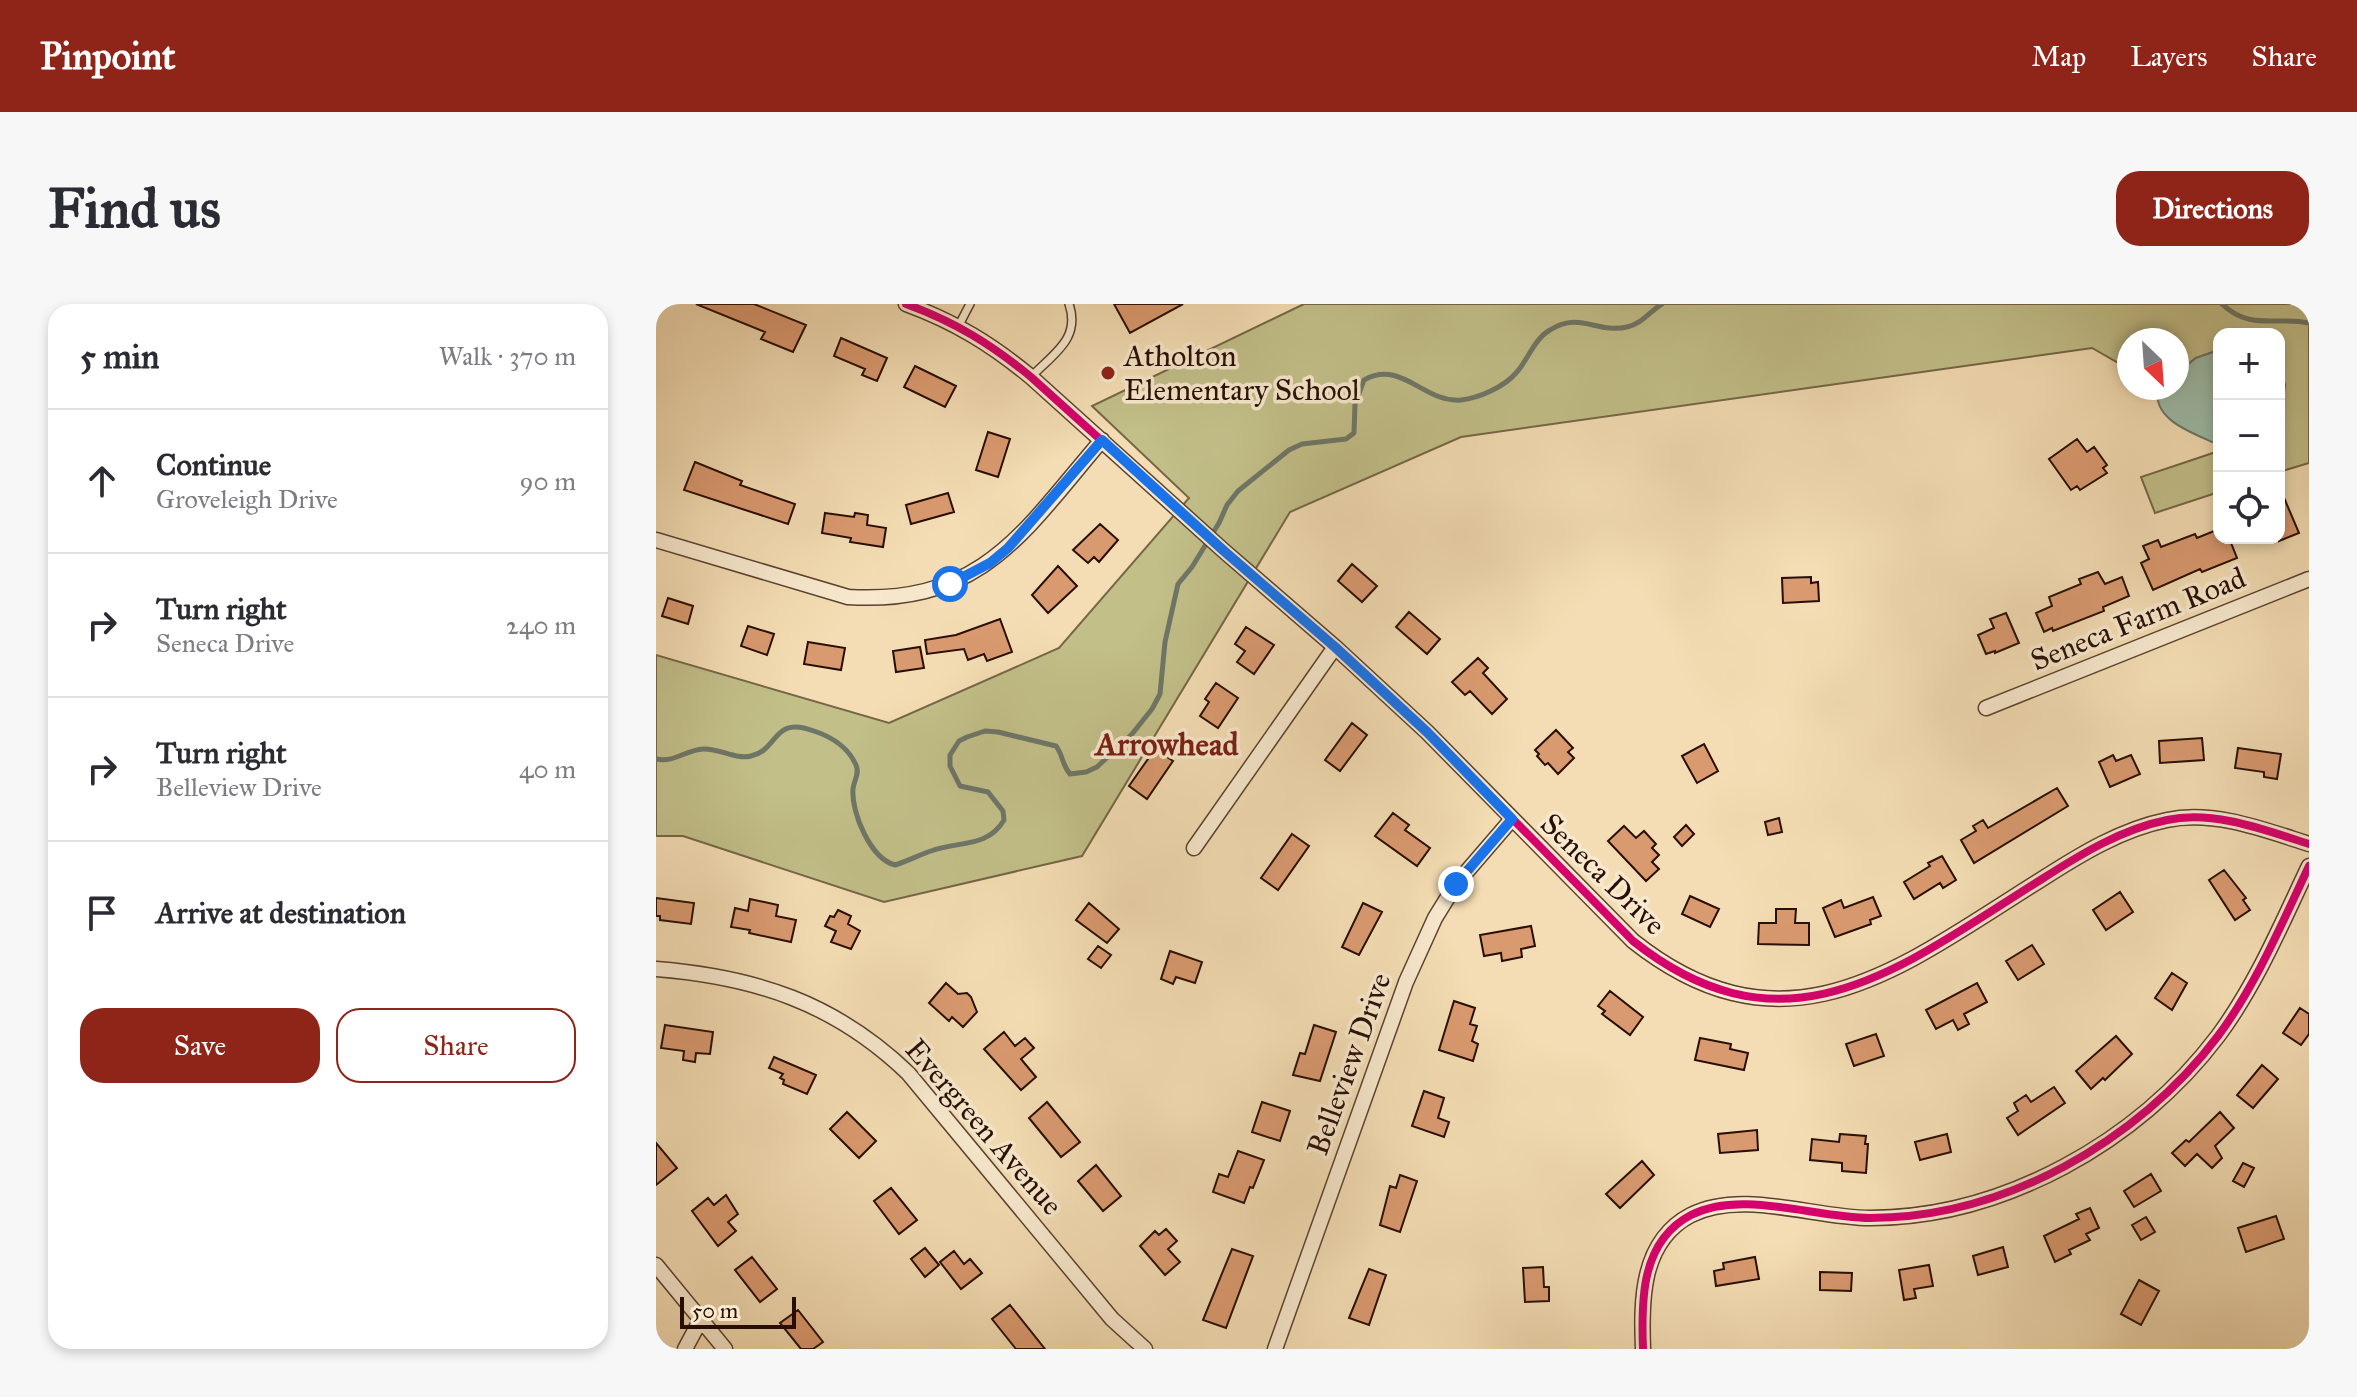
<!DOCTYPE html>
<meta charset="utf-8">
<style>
:root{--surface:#fff;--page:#f7f7f7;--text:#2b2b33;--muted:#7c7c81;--line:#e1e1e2;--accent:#8f2418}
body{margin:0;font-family:"IM FELL Great Primer",serif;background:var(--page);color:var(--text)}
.controls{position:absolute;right:24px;top:24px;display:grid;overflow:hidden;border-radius:16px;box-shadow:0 4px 12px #0003}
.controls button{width:72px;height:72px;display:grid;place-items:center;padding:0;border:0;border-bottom:2px solid var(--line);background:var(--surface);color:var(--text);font:40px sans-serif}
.compass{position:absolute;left:1461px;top:24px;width:72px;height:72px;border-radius:50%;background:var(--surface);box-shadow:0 4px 12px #0003;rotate:155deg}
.scale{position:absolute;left:24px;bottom:20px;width:116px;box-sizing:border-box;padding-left:8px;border:4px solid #280e04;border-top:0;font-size:22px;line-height:28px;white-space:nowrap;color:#280e04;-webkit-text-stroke:6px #f8e9ce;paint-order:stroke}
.stop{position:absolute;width:24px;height:24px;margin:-18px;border:6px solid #1a73e8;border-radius:50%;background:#fff}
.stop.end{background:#1a73e8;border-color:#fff;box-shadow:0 2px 8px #0008}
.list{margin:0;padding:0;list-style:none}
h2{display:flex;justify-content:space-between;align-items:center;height:104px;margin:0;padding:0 32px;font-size:34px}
h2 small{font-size:26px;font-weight:400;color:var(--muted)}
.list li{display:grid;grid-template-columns:52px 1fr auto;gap:24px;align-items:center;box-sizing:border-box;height:144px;padding:0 32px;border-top:2px solid var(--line)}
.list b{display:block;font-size:30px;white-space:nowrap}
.list p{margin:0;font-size:26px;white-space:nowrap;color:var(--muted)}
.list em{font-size:26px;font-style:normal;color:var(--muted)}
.actions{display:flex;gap:16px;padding:24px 32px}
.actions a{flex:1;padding:18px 0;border:2px solid var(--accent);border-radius:24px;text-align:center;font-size:28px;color:var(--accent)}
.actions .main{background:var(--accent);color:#fff}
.icon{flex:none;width:44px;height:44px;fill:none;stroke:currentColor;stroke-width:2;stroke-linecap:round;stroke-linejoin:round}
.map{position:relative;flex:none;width:1653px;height:1045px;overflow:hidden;border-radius:24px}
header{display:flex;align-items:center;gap:48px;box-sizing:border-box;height:112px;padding:0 40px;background:var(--accent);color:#fff}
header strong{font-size:38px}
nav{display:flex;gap:44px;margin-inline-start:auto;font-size:28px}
.intro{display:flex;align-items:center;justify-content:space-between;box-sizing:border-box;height:192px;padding:0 48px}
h1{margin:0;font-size:56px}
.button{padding:20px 36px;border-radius:24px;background:var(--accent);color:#fff;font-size:28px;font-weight:700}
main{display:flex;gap:48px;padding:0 48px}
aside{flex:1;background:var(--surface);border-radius:24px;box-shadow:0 4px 12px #0003}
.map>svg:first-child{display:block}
.green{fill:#c2bf89;stroke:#756646;stroke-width:2}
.water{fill:#9cbca9;stroke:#6e7667;stroke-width:2}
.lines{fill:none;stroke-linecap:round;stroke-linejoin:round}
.stream{stroke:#6e7667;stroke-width:5}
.building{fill:#da9a70;stroke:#280e04;stroke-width:2}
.lane-casing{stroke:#5b4230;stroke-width:10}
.street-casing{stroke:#5b4230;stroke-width:17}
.lane{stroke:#f8e9ce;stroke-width:7}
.street{stroke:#f8e9ce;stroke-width:14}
.cycleway-casing{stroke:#f8e9ce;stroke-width:13}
.cycleway{stroke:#d6006c;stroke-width:8}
.route{stroke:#1a73e8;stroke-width:10}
.poi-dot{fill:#8f2418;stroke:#f8e9ce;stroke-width:3}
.labels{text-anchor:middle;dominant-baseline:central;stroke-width:7;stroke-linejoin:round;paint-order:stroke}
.poi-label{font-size:30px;fill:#280e04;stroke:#f8e9ce;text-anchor:start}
.street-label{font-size:30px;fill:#280e04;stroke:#f8e9ce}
.neighbourhood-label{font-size:32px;font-weight:bold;fill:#7a1f14;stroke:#f8e9ce}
</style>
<header>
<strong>Pinpoint</strong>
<nav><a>Map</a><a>Layers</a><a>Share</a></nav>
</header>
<div class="intro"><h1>Find us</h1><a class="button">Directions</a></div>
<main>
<aside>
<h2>5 min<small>Walk · 370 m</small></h2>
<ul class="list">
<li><svg class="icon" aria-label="ahead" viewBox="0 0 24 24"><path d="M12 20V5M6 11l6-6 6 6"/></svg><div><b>Continue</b><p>Groveleigh Drive</p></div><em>90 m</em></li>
<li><svg class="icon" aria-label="right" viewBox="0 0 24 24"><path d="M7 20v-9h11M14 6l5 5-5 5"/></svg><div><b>Turn right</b><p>Seneca Drive</p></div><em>240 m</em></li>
<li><svg class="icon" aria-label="right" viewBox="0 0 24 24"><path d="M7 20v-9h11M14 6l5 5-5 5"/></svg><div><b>Turn right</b><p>Belleview Drive</p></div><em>40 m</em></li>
<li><svg class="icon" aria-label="arrive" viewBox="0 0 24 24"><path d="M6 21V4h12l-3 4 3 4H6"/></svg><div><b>Arrive at destination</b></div></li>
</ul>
<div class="actions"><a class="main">Save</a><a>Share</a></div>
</aside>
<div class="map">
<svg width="1653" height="1045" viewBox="0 0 1653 1045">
<rect width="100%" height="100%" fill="#f4ddb4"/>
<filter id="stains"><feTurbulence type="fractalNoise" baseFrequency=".0025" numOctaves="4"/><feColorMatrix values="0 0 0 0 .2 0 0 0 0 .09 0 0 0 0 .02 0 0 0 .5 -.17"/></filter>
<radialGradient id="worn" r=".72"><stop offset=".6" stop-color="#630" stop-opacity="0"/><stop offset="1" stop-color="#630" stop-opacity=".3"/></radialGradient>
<!-- green -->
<path class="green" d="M648 0H1653V159L1623 168V118L1625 116 1629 80 1623 72V30H1563V46L1540 54 1521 69V36H1473V65L1436 44 805 133 634 208 426 552 228 598 27 532H0V351L233 419 403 344 533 194 436 102Z
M1563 147V188L1499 209 1485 173Z"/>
<!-- water -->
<path class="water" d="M1563 46V141C1540 130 1495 117 1502 84H1521V69L1540 54Z"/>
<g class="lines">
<!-- stream -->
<path class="stream" d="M1566 0C1594 27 1620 12 1653 19
M0 455C19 459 29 446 47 445 63 444 80 456 95 452 123 446 116 411 158 427 176 433 192 443 200 461 204 469 198 476 197 485 195 509 215 555 239 561 252 557 263 551 275 547 301 537 332 544 348 516L347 507 332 488 304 482 294 462V451L303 437 311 433 329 427 342 428 400 442C407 451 406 461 414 470L430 468 441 463 476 430 496 405 504 390 509 338 522 280 536 263 563 219 571 201 582 187 633 146 646 140 690 135 698 129 699 100 708 76C746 55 767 99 805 96 823 94 848 83 860 69 872 56 878 35 894 26 924 7 941 30 971 23 986 20 994 7 1006 0"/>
</g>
<!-- building -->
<path class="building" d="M40 0H98L150 21 137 48 105 35 109 28Z
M458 0H527L474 29Z
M185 34 231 54 221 77 206 71 209 65 178 52Z
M259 62 300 82 289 103 248 83Z
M332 128 354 135 342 173 320 166Z
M1421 135 1431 148 1438 143 1451 161 1447 164 1451 169 1424 186 1421 182 1415 186 1393 155Z
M39 158 86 177 84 181 139 200 132 220 28 186Z
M1623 182 1643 229 1623 237Z
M292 189 298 208 255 220 250 201Z
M169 209 198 213 199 209 212 211 211 221 230 224 227 243 194 238 195 234 166 229Z
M444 220 462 236 443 258 438 253 432 259 417 246Z
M1563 225V234H1573L1581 254 1546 268 1544 265 1497 286 1485 259 1493 255 1487 242 1502 236 1505 243 1539 230 1541 234Z
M696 260 721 282 706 298 682 277Z
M402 262 421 282 392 309 376 291Z
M1442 268 1449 280 1466 273 1473 292 1447 303 1448 307 1397 327 1396 324 1388 328 1380 309 1396 302 1393 293 1425 280 1423 275Z
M1155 273V279L1162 278 1163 297 1127 299 1126 274Z
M12 294 37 302 32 320 6 312Z
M753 308 784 335 771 350 740 323Z
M1350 309 1363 339 1339 349V347L1330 350 1322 331 1338 324 1334 315Z
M344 315 356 348 331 357 328 350 312 356 308 345 271 350 269 336 300 331Z
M92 322 118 330 111 351 85 342Z
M590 323 618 341 598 370 581 358 589 347 579 340Z
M152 338 189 344 185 366 148 360Z
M264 343 268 364 240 368 237 347Z
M822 354 832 364 827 369 851 395 836 410 814 387 809 391 796 378Z
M560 379 582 394 562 424 544 412 553 398 549 395Z
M696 419 711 431 684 467 669 456Z
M900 426 917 444 912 448 918 454 902 470 892 459 889 461 881 452 883 450 879 446Z
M1546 434 1548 456 1504 459 1503 437Z
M1048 440 1062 467 1041 479 1026 452Z
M1582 444 1625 450 1621 475 1608 473V468L1579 464Z
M499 445 517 457 491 495 473 482Z
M1457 451 1460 457 1475 451 1484 470 1454 483 1443 458Z
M1401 484 1412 502 1318 559 1305 536 1320 527 1317 522 1327 516 1332 524Z
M737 509 753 521 749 526 774 544 761 562 719 532Z
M1123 514 1126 528 1112 531 1109 518Z
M1030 521 1038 530 1026 542 1018 533Z
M968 522 980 534 988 527 1000 540 996 544 1003 551 996 558 1003 565 990 577 952 537Z
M636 530 653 542 622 586 605 574Z
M1286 552 1300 576 1287 584 1284 579 1258 595 1248 578 1274 562 1272 559Z
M1568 566 1590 594 1587 596 1594 606 1579 616 1553 576Z
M1464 588 1477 608 1450 626 1437 606Z
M1034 592 1063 605 1054 623 1026 610Z
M1217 593 1225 612 1214 616 1215 620 1179 633 1167 604 1185 596 1188 604Z
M0 594 38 599 35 620 4 616V612H0Z
M94 595 122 601 120 612 140 616 135 638 93 629 94 626 75 623 79 604 92 607Z
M433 599 463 625 451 639 420 616Z
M707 599 726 608 703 651 686 643Z
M1120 605H1140L1139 619H1153V641L1102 640 1103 619H1120Z
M182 606 195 612 192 620 204 627 195 645 175 638 180 627 169 622 174 612 178 613Z
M875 622 879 642 865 645 866 653 846 657 845 649 828 652 824 631Z
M1376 641 1388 660 1362 676 1350 657Z
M442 642 455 651 445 664 432 655Z
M514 647 546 658 539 679 520 673 517 680 505 675Z
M1516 669 1531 679 1516 706 1499 694Z
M290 679 302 690 311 689 315 693 321 708 307 723 296 713 293 717 273 699Z
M1321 679 1331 698 1308 710 1313 720 1302 726 1297 716 1280 725 1270 706Z
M954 687 987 713 974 731 946 710 949 707 942 702Z
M798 697 819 704 814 720 821 722 816 737 822 740 817 757 783 746Z
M1644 704 1653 710V730L1645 741 1627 729Z
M9 721 57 728 54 750 40 749 39 758 27 756 28 747 5 744Z
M658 721 680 728 664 777 637 771 644 749 649 750Z
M348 728 359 742 369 734 378 744 365 755 380 773 365 786 328 745Z
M1220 730 1228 752 1198 762 1190 740Z
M1460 732 1476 750 1449 776 1447 774 1435 785 1420 767Z
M1044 734 1075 740 1074 745 1092 749 1088 766 1039 756Z
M118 753 160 771 151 790 127 780 128 776 124 774 127 770 113 764Z
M1606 761 1622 775 1597 804 1581 791Z
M1398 783 1409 799 1362 831 1351 814 1362 807 1358 799 1370 791 1375 798Z
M768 787 788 794 782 814 793 818 788 833 756 822Z
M391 798 424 838 405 853 373 814Z
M606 798 634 807 624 837 596 828Z
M191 808 220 837 203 854 174 825Z
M1564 808 1578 824 1559 842 1566 854 1556 864 1541 850 1529 862 1516 849 1530 836 1533 838Z
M1101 826 1102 846 1064 849 1062 830Z
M1184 830 1210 832 1209 840H1212L1210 869 1186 867V859L1154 856 1156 835 1183 838Z
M1291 830 1295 848 1264 856 1259 838Z
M0 839 21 864 0 881Z
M582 847 608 856 597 884 594 883 588 899 557 888 563 870 572 873Z
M986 857 998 871 964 904 950 890Z
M1587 859 1598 864 1588 883 1577 877Z
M440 861 465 892 447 907 422 877Z
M1495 870 1505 887 1478 903 1468 887Z
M744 871 761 877 744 928 724 921 734 882 740 884Z
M235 884 261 916 243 930 218 897Z
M70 891 82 910 72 918 80 927 62 942 36 907 52 894 58 901Z
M1434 904 1443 924 1430 930 1434 936 1413 946 1415 950 1399 958 1388 932 1423 915 1420 910Z
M1620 912 1628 935 1590 948 1582 924Z
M1490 913 1499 928 1485 936 1476 921Z
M510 925 521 937 512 945 524 958 509 971 484 942 499 927 503 931Z
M1347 943 1352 963 1322 971 1317 952Z
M269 944 283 961 269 973 255 955Z
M576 945 597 952 570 1024 547 1016Z
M298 947 308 960 314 955 326 969 305 985 284 958Z
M96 953 121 985 104 998 79 966Z
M1099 953 1103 975 1060 982 1058 967 1068 965 1067 959Z
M1273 961 1277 982 1258 985 1260 994 1248 996 1243 966Z
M887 963 888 983H893V997L869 998 867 964Z
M713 965 730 971 713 1021 693 1014Z
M1164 968 1196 969 1195 987 1164 986Z
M1483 976 1503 987 1485 1021 1465 1010Z
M354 1001 389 1045H360L336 1015Z
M142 1006 167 1038 157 1045H145L124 1019Z"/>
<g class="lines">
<!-- lane casing -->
<g class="lane-casing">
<path id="lane" d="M303 21 314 0
M375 73C397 50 425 35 413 0"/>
</g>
<!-- street casing -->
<g class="street-casing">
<path id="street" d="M250 0C299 18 335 40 375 73L568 247 679 343 771 428 977 637C1132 760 1248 661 1386 575 1425 550 1466 525 1511 516 1558 506 1609 526 1653 540
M0 236 192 293C327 301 368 227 446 136
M1330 404 1653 275
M538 544 679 343
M0 665C100 673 179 699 252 769L456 1015 489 1045
M0 961 69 1045
M29 1045 45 1015
M619 1045 750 678 779 614 800 580 856 515
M987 1045C985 996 985 937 1035 911 1086 885 1158 914 1214 914 1347 914 1482 838 1562 732 1600 681 1626 619 1653 562"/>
</g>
<!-- lane -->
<use href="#lane" class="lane"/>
<!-- street -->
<use href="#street" class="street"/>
<!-- cycleway casing -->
<g class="cycleway-casing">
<path id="cycleway" d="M250 0C299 18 335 40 375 73L568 247 679 343 771 428 977 637C1132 760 1248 661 1386 575 1425 550 1466 525 1511 516 1558 506 1609 526 1653 540
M987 1045C985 996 985 937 1035 911 1086 885 1158 914 1214 914 1347 914 1482 838 1562 732 1600 681 1626 619 1653 562"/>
</g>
<!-- cycleway -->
<use href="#cycleway" class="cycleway"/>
</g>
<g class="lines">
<!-- route -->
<path class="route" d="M294 280 334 259 352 244 446 136 568 247 679 343 771 428 856 515 800 580"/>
</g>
<!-- markers -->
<circle class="poi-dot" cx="452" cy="69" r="8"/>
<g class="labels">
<!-- poi labels -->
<g class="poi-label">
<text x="468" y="52">Atholton<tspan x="468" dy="34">Elementary School</tspan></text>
</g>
<!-- street labels -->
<g class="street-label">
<text transform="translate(1482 315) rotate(-22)">Seneca Farm Road</text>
<text transform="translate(947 570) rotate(44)">Seneca Drive</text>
<text transform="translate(693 760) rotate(-70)">Belleview Drive</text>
<text transform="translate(328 823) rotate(49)">Evergreen Avenue</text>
</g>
<!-- neighbourhood labels -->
<g class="neighbourhood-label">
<text x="511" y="440">Arrowhead</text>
</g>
</g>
<rect width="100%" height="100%" filter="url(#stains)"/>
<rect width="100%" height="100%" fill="url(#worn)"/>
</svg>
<div class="controls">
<button>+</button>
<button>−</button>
<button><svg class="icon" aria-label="locate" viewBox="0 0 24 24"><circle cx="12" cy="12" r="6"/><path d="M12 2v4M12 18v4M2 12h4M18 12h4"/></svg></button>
</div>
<svg class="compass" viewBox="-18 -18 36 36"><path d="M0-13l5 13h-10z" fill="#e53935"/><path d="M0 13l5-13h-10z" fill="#7c7c81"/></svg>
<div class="scale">50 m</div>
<div class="stop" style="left:294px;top:280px"></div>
<div class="stop end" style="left:800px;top:580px"></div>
</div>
</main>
